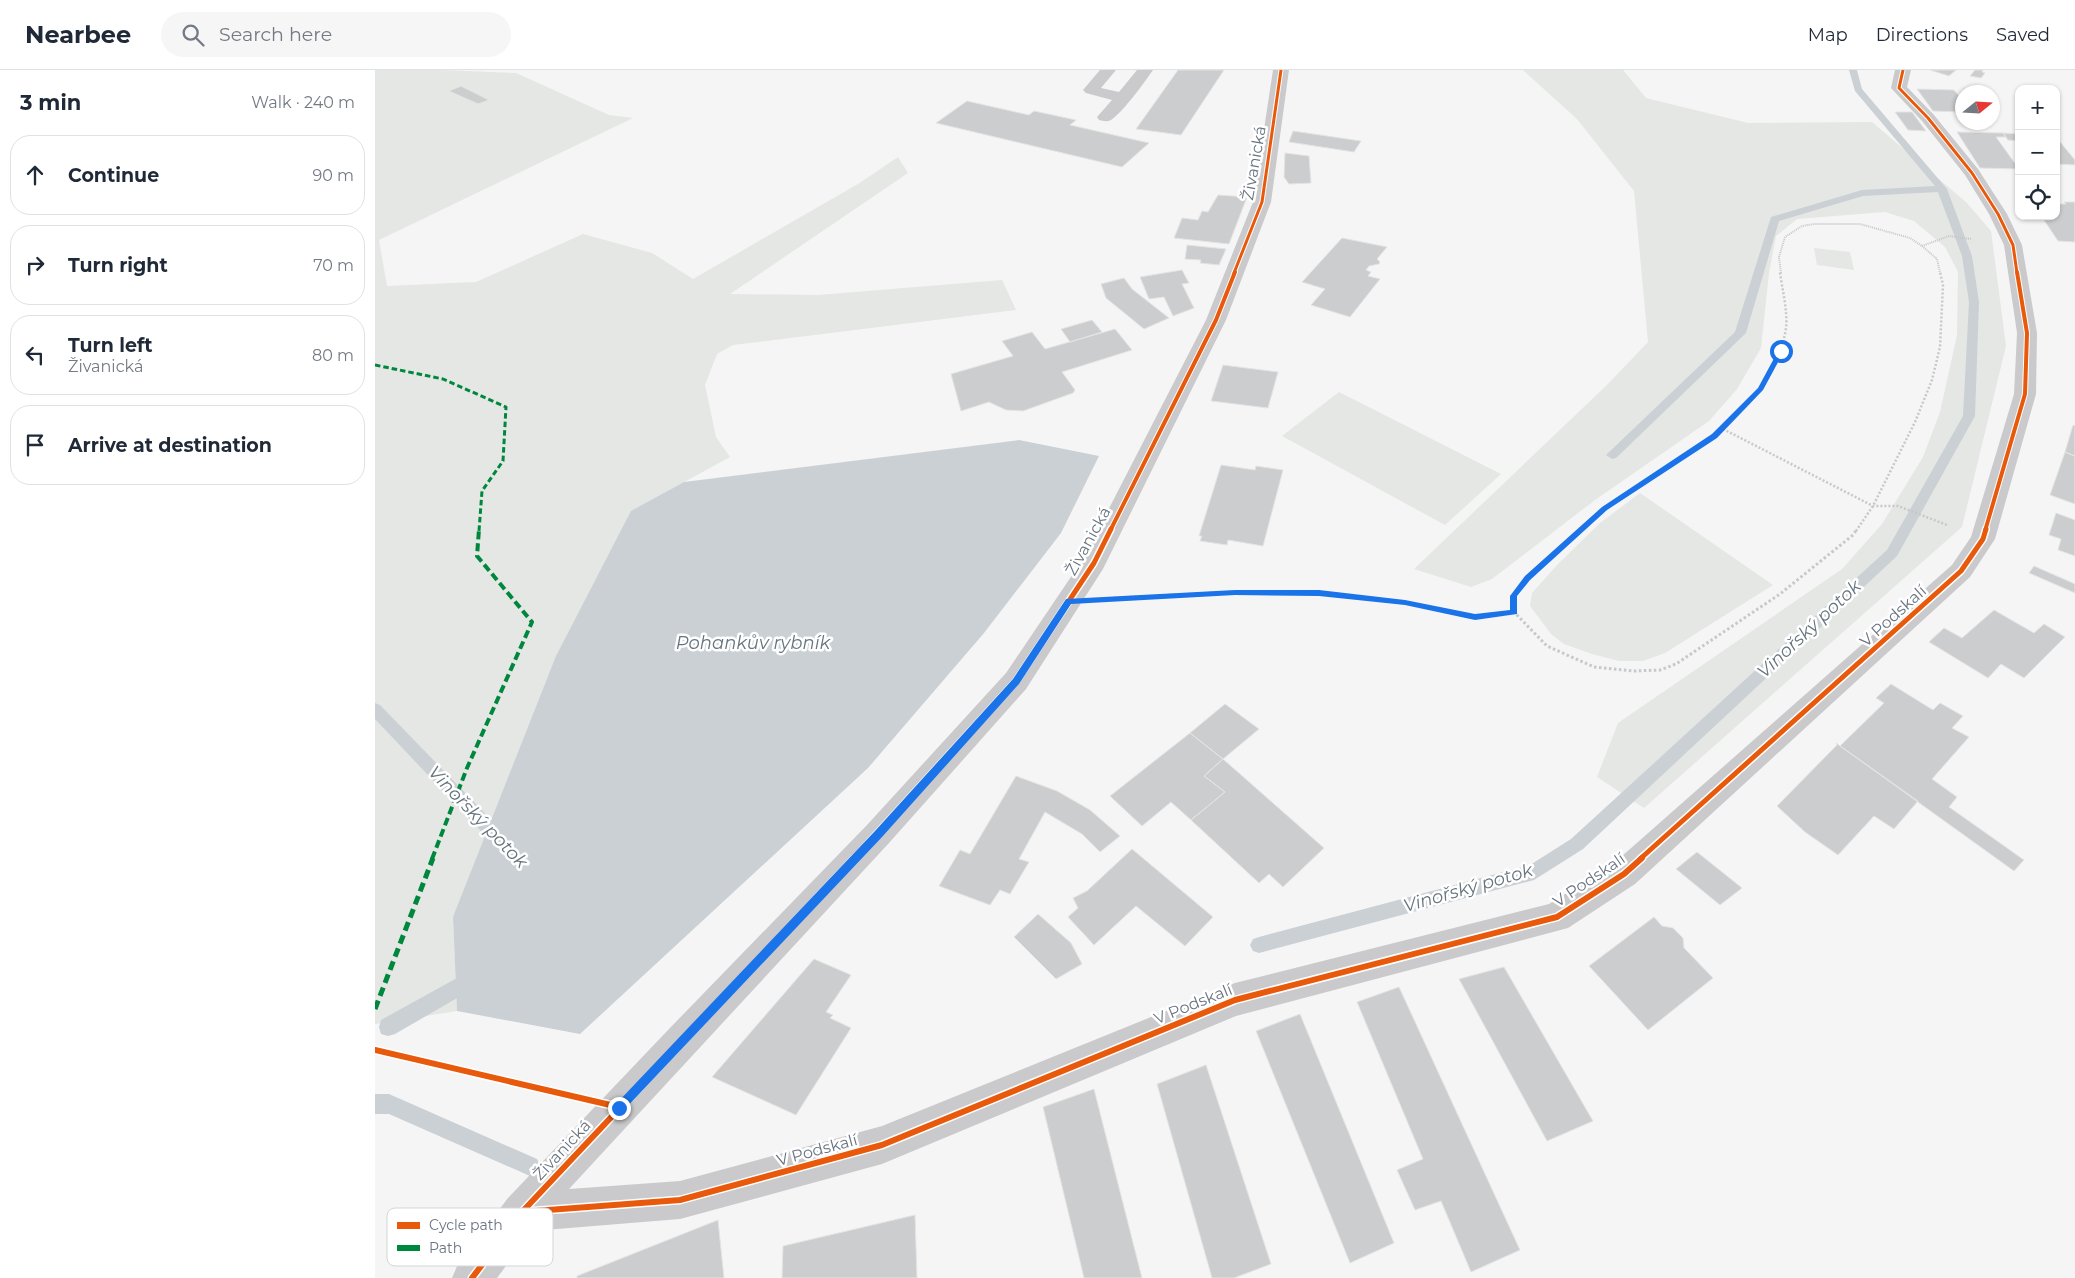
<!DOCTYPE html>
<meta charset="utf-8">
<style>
:root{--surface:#fff;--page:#f6f6f7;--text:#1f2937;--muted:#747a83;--line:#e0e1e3}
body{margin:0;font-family:Montserrat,sans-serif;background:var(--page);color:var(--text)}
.controls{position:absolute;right:15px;top:15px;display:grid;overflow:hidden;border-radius:10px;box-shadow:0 1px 4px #0004}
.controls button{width:45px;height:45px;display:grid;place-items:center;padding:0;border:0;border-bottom:1px solid var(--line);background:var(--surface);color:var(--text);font:25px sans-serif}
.compass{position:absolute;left:1580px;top:15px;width:45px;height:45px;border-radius:50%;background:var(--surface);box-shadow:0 1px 4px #0004;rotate:72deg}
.stop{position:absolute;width:15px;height:15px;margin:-11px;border:4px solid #1a73e8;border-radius:50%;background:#fff}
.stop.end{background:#1a73e8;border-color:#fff;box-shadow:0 1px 5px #0008}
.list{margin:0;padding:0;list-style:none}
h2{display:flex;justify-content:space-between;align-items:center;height:65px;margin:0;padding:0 20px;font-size:21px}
h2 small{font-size:16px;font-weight:400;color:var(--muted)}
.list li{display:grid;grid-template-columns:32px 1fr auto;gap:15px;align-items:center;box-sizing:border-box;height:80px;margin:0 10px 10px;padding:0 10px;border:1px solid var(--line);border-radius:20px}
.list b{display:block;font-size:19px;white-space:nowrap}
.list p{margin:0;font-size:16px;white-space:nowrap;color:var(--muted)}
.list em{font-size:16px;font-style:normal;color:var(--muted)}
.icon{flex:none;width:28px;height:28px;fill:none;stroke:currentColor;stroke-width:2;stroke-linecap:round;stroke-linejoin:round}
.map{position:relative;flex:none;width:1700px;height:1208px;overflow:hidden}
header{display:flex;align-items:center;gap:30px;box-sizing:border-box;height:70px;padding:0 25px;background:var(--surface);border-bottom:1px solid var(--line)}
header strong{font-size:24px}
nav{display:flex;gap:28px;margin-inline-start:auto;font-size:18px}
.search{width:350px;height:45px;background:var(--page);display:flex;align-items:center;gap:12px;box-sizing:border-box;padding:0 18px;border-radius:28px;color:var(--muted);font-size:19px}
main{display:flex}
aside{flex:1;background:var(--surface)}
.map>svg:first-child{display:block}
.green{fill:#e4e7e3}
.water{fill:#cad0d4}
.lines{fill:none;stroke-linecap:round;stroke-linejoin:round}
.stream{fill:#cad0d4;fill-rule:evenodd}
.building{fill:#cccdce;stroke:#e4e4e4}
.path-far2{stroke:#c7c8c9;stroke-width:2;stroke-dasharray:1 1;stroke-linecap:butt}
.path-far1{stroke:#c7c8c9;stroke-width:2.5;stroke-dasharray:2 2;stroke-linecap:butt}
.path{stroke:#c7c8c9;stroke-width:3;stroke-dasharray:2.5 2.5;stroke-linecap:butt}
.minor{fill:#cacacc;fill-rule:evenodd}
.quiet-far2{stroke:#00873e;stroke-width:3;stroke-dasharray:5.5 3;stroke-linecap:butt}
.quiet-far1{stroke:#00873e;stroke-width:4;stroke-dasharray:8 4;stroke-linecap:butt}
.quiet{stroke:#00873e;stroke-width:5;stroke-dasharray:9 5;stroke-linecap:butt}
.cycleway-far3-casing{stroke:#fff;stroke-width:5}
.cycleway-far2-casing{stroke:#fff;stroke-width:6}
.cycleway-far1-casing{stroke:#fff;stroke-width:8}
.cycleway-casing{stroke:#fff;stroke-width:9}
.cycleway-far3{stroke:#e8590c;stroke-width:3}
.cycleway-far2{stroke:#e8590c;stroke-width:4}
.cycleway-far1{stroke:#e8590c;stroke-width:5}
.cycleway{stroke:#e8590c;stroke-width:6}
.route{fill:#1a73e8}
.labels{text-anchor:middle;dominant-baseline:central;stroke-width:5;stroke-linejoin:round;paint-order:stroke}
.street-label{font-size:16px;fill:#697481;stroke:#fff}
.water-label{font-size:18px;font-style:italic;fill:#65747d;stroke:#fff}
.key{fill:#fff;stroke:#d2d5d9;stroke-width:1}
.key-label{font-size:14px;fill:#697481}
</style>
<header>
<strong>Nearbee</strong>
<div class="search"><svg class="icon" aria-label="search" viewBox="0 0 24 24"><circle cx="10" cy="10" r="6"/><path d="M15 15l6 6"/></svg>Search here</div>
<nav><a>Map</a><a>Directions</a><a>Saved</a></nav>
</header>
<main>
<aside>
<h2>3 min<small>Walk · 240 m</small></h2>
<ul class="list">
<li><svg class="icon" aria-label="ahead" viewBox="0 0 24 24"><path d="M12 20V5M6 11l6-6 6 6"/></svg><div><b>Continue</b></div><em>90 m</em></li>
<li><svg class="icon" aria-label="right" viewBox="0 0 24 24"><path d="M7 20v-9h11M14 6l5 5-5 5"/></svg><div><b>Turn right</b></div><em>70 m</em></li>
<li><svg class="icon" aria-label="left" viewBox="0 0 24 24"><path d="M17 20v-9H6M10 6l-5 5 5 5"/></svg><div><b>Turn left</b><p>Živanická</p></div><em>80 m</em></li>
<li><svg class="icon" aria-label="arrive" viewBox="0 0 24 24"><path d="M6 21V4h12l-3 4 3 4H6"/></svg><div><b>Arrive at destination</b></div></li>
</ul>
</aside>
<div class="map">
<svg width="1700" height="1208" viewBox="0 0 1700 1208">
<rect width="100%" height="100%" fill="#f5f5f5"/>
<!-- green -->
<path class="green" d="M0 0H66L141 3 234 45 258 48 4 170 12 216 101 212 208 164 277 183 318 209 483 114 523 87 533 103 355 224 443 225 627 210 641 240 358 275 342 284 330 315 341 367 355 387 289 423 78 847 82 941 0 954Z
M1148 0H1248L1271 28 1373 53 1497 52 1592 133 1616 161 1631 276 1587 457 1269 738 1222 707 1243 653 1467 499 1507 454 1548 387 1565 342 1582 265 1583 202 1570 177 1539 151 1510 142 1422 149 1401 166 1394 203 1386 278 1362 319 1334 351 1220 430 1117 509 1096 517 1039 499 1233 314 1273 272 1259 121 1202 49Z
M1439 178 1475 182 1479 200 1442 195Z
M964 322 1126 404 1070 455 907 366Z
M1265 423 1398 515 1290 583 1268 591H1244L1217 584 1189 574 1176 564 1155 536 1157 523 1183 494 1225 453Z"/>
<!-- water -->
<path class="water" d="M644 370 724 386 686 463 609 563 493 698 205 964 82 941 78 847 181 586 256 441 309 412Z"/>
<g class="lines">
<!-- stream -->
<path class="stream" d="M1474 0H1482L1487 19 1572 119 1597 186 1604 232 1600 346 1522 486 1208 779 1159 810 884 883 878 881 875 875 878 869 884 867 1155 795 1196 769 1512 480 1588 346 1594 232 1587 186 1563 122 1488 126 1404 151 1371 263 1241 388 1237 389 1231 385 1360 262 1396 147 1487 120 1560 116 1480 21Z
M0 633 5 635 133 767 135 772 133 777 127 779 121 777 0 649Z
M95 895 101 898 104 904 96 920 20 964 13 966 6 964 4 957 6 950 82 908 89 898Z
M0 1024H14L162 1089 165 1096 162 1103 155 1106 14 1044H0Z"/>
</g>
<!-- building -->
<path class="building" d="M803 0H849L806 65 761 59Z
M1555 0H1581L1574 6Z
M1600 0H1608L1607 2 1610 3 1606 8 1595 6Z
M86 16 114 30 103 34 74 21Z
M1542 19 1579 20 1588 31V42L1558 41Z
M592 31 654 45 659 41 701 50 695 55 774 73 747 97 561 53Z
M1520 42H1537L1551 61 1533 60Z
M918 61 986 71 979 82 914 72Z
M1582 62 1628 63 1631 67H1621L1644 99 1605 98Z
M1628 63 1644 64V71L1633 70Z
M1681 67 1700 90V95L1683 94 1681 92Z
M910 83 934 86 936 113 914 114 909 107Z
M843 125 872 127 854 174 799 168 807 148 823 150 827 141 833 142Z
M1689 132H1700V172L1683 171 1669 150H1675L1673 146H1681V134H1691Z
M967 168 1012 177 1002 189 1005 192 1004 194 994 196 991 200 996 202 993 206 1005 209 975 247 936 235 950 219 927 212Z
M812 175 851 179 844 195 825 193 826 190 810 189Z
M807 200 814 213 807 214 819 238 798 246 789 227 774 229 765 207Z
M749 208 757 219 794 248 769 259 731 228 726 214Z
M717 250 727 262 695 272 686 259Z
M740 259 757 280 687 302 700 320 698 323 648 341 631 340 614 332 586 341 576 304 638 286 627 271 657 262 670 279Z
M848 295 903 302 893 338 836 331Z
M1698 355 1700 356V386L1690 382Z
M1690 382 1700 386V434L1675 425Z
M846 395 880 400 881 396 908 400 888 476 853 470 852 475 825 471 827 466H824Z
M1681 443 1700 450V486L1683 480 1686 469 1674 465Z
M1659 496 1700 514V523L1654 503Z
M1619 540 1659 563 1669 554 1690 567 1649 608 1626 594 1613 608 1554 572 1569 558 1587 568Z
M1516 614 1558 640 1565 633 1588 646 1577 658 1594 667 1557 709 1582 727 1574 737 1649 790 1639 801 1465 676 1509 633 1501 628Z
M850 634 884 659 848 689 815 663Z
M815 663 848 689 829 706 850 722 816 750 796 732 767 756 735 726Z
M1461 673 1543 731 1519 759 1499 746 1463 785 1430 762 1402 736 1462 675Z
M848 689 949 778 908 817 894 804 884 813 816 750 850 722 829 706Z
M641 706 682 721 715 740 745 766 725 782 707 764 670 742 644 789 654 792 635 824 625 820 615 835 564 816 585 780 595 784Z
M757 779 838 847 810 876 761 836 719 875 693 847 703 838 698 828 712 821Z
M1322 782 1367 818 1345 835 1301 799Z
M663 844 696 873 707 894 681 909 639 867Z
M1279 847 1287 856 1298 858 1308 868 1309 878 1338 908 1273 960 1214 896Z
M439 889 476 905 451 942 458 945 455 948 476 958 421 1045 337 1007Z
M1129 897 1218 1051 1172 1071 1084 909Z
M1024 917 1145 1180 1096 1202 1066 1131 1040 1140 1022 1100 1048 1089 982 932Z
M925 944 1019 1173 975 1193 881 961Z
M831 995 896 1194 859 1208H837L782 1014Z
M719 1019 767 1208H709L668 1037Z
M540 1145 542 1208H407L408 1176Z
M343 1150 349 1208H202V1206Z"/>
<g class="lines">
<!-- path-far2 -->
<path class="path-far2" d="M1547 176 1562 189 1565 203
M1547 176 1574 166 1596 169
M1406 203 1404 187 1410 167 1427 156 1439 154H1485L1535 168 1547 176"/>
<!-- path-far1 -->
<path class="path-far1" d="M1348 359 1498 436H1523L1572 455
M1204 461C1213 453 1221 444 1230 438 1295 389 1397 350 1411 258 1413 241 1407 219 1405 202
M1481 461 1498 436 1540 352 1557 310 1565 277 1568 215 1565 202"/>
<!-- path -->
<path class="path" d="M1206 459 1152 508 1139 526V542L1172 576 1219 597 1258 601 1285 600 1301 594 1405 524 1478 465 1482 459
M739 528 860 522 944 523 1030 533 1100 547 1139 542"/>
<!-- minor -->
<path class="minor" d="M725 0H741L726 18 744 22 762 0H778C769 13 748 42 736 50 732 52 728 51 724 50L722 47 737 30 711 23 708 20Z
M898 0H914L896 132 851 250 728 499 651 619 514 773 194 1119 305 1111 507 1056 860 913 1174 834 1238 794 1577 495 1596 467 1639 324 1642 263 1629 175 1614 144 1590 105 1547 51 1516 18 1520 0H1536L1532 17 1559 45 1603 99 1632 144 1647 175 1662 263 1661 324 1620 469 1595 507 1260 814 1193 858 861 946 507 1094 305 1149 157 1161 122 1208H77L83 1194 133 1128 294 959 492 755 631 603 708 489 831 250 878 132Z"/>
<!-- quiet-far2 -->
<path class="quiet-far2" d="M0 295 68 309 131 337 128 391 107 421 104 461"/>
<!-- quiet-far1 -->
<path class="quiet-far1" d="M57 789 92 698 157 552 102 486 104 459"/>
<!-- quiet -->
<path class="quiet" d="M0 939 58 788"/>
<!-- cycleway-far3 casing -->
<g class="cycleway-far3-casing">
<path id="cycleway-far3" d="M1528 0 1524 18 1553 48 1597 103 1623 144 1638 175 1642 203
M859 203 887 132 906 0"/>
</g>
<!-- cycleway-far2 casing -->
<g class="cycleway-far2-casing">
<path id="cycleway-far2" d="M735 461 841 250 860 202
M1610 461 1650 324 1652 263 1642 202"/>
</g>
<!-- cycleway-far1 casing -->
<g class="cycleway-far1-casing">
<path id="cycleway-far1" d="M479 789 641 611 719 493 736 459
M1265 789 1586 501 1608 469 1611 459"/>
</g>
<!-- cycleway casing -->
<g class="cycleway-casing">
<path id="cycleway" d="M0 980 244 1037
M147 1142 305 1130 507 1075 860 930 1182 847 1249 804 1267 788
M97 1208 147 1142 480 788"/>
</g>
<!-- cycleway-far3 -->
<use href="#cycleway-far3" class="cycleway-far3"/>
<!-- cycleway-far2 -->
<use href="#cycleway-far2" class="cycleway-far2"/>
<!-- cycleway-far1 -->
<use href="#cycleway-far1" class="cycleway-far1"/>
<!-- cycleway -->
<use href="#cycleway" class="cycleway"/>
</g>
<!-- route -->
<path class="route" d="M1406 279 1409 281 1388 320 1342 368 1232 440 1155 510 1142 526V544L1100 550 1030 535 944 526 860 525 696 534 644 614 507 767 248 1041 244 1043 241 1041 239 1038 241 1034 500 761 638 609 691 529 860 520H944L1030 530 1100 544 1135 540V526L1150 506 1227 437 1337 364 1383 318 1403 281Z"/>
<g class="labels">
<!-- street labels -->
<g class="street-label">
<text transform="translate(879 93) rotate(-80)">Živanická</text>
<text transform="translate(713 471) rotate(-61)">Živanická</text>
<text transform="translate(1518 546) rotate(-42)">V Podskalí</text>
<text transform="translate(1214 810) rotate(-34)">V Podskalí</text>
<text transform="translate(818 934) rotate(-22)">V Podskalí</text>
<text transform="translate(187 1080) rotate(-47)">Živanická</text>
<text transform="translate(442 1080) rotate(-15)">V Podskalí</text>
</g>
<!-- water labels -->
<g class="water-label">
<text transform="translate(1434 559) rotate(-43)">Vinořský potok</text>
<text x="378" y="573">Pohankův rybník</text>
<text transform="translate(103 747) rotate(46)">Vinořský potok</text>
<text transform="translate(1093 818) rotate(-16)">Vinořský potok</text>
</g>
</g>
<!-- legend -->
<rect x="12" y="1138" width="166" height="58" rx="8" class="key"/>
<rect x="22" y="1152" width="23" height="7" fill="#e8590c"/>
<rect x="22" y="1175" width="23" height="6" fill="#00873e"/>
<g class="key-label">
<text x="54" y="1160">Cycle path</text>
<text x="54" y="1183">Path</text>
</g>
</svg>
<div class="controls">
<button>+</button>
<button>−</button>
<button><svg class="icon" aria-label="locate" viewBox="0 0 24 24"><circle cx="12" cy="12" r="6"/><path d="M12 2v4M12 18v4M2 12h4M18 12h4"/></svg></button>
</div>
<svg class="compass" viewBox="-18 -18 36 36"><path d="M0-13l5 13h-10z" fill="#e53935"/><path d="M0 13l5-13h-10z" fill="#747a83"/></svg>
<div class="stop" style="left:1406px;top:281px"></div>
<div class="stop end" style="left:244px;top:1038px"></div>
</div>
</main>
